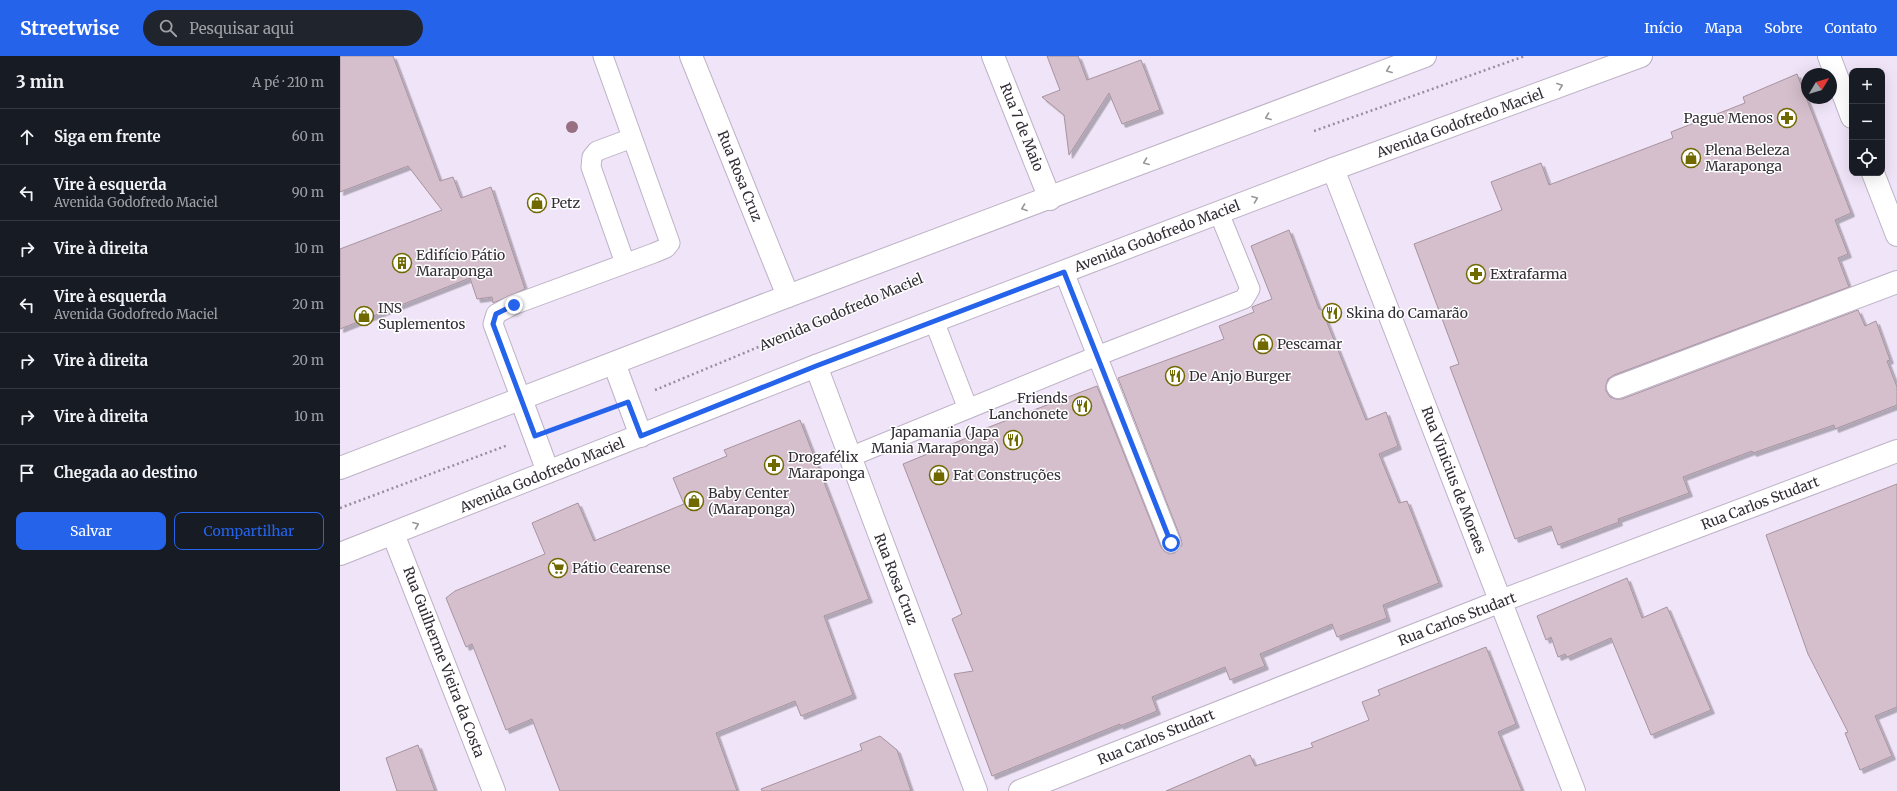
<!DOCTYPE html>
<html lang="pt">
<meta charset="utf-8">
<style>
:root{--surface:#171b24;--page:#20242c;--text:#f1f3f6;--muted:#9ea1a6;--line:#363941;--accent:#2563eb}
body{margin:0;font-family:Merriweather,serif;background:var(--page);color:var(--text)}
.controls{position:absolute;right:12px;top:12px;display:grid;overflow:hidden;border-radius:8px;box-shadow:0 4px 16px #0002}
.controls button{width:36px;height:36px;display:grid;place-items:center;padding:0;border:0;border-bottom:1px solid var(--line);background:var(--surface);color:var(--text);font:20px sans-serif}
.compass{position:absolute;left:1461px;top:12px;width:36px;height:36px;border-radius:50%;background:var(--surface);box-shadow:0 4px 16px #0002;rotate:52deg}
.stop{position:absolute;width:12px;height:12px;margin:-9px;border:3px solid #2563eb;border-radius:50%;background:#fff}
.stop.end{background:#2563eb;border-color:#fff;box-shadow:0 1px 4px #0008}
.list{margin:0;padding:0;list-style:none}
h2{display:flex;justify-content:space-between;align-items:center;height:52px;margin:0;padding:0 16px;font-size:17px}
h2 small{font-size:13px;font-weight:400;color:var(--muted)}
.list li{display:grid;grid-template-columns:26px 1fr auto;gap:12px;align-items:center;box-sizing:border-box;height:56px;padding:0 16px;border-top:1px solid var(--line)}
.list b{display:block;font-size:15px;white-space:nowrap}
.list p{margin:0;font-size:13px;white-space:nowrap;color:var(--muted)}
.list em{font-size:13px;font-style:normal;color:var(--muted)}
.actions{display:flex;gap:8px;padding:12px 16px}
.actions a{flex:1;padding:9px 0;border:1px solid var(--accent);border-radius:8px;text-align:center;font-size:14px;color:var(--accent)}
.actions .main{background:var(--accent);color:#fff}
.icon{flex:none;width:22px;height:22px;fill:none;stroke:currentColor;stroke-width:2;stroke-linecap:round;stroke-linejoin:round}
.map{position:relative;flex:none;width:1557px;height:735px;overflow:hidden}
header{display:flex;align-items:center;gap:24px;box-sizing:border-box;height:56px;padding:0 20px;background:var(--accent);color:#fff}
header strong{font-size:19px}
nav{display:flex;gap:22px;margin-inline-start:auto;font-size:14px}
.search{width:280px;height:36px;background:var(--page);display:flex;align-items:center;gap:10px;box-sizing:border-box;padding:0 14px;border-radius:22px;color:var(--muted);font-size:15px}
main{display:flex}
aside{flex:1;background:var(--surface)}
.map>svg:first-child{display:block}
.building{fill:#d5bfcc;stroke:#a7939f;filter:url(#shadow)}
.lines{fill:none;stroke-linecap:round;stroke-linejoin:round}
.service-casing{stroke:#bdb2c5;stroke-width:21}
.minor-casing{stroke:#bdb2c5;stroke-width:24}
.primary-casing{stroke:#bdb2c5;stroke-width:24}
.path{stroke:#988f9d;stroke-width:2.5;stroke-dasharray:2 3;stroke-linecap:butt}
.service{stroke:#fff;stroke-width:19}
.minor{stroke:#fff;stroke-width:22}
.primary{stroke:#fff;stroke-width:22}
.tree{fill:#987081}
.oneway{stroke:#99969a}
.route{stroke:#2563eb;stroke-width:5}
.labels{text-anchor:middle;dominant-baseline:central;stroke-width:3;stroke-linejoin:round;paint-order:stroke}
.poi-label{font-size:14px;fill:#332e36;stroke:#fff;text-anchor:start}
.street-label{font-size:14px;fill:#332e36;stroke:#fff}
</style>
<header>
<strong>Streetwise</strong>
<div class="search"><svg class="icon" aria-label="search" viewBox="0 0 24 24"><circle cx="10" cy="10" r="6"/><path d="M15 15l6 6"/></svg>Pesquisar aqui</div>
<nav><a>Início</a><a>Mapa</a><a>Sobre</a><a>Contato</a></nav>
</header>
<main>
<aside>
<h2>3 min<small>A pé · 210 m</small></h2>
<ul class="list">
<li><svg class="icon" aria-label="ahead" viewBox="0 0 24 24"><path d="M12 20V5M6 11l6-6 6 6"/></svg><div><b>Siga em frente</b></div><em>60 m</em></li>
<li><svg class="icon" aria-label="left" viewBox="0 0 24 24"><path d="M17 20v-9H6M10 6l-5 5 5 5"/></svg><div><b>Vire à esquerda</b><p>Avenida Godofredo Maciel</p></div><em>90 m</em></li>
<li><svg class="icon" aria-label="right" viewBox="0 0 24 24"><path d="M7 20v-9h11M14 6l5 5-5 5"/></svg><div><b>Vire à direita</b></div><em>10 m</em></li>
<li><svg class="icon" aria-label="left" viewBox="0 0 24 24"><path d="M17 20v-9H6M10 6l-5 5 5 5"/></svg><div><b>Vire à esquerda</b><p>Avenida Godofredo Maciel</p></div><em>20 m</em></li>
<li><svg class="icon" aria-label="right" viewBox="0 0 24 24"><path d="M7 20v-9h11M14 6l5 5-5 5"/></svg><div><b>Vire à direita</b></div><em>20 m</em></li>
<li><svg class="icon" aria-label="right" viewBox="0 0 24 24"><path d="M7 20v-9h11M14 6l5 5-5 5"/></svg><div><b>Vire à direita</b></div><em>10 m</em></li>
<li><svg class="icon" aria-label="arrive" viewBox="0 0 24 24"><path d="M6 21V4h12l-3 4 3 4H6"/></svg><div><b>Chegada ao destino</b></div></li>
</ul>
<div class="actions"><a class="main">Salvar</a><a>Compartilhar</a></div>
</aside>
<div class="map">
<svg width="1557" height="735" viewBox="0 0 1557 735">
<defs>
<filter id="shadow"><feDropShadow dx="3.5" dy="3.5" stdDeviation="0" flood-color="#0004"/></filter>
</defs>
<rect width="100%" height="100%" fill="#f0e4f8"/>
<!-- building -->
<path class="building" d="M0 0H53L100 125 113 121 121 142 151 131 185 233 153 247 152 241 137 243 130 222 0 273V193L102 154 68 110 0 136Z
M707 0H738L747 24 801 4 820 54 782 68 769 37 729 99 724 59 702 41 720 34Z
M1457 18 1511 157 1495 164 1508 198 1498 202 1509 231 1274 319 1268 323 1266 329V335L1270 341 1276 343H1282L1518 254 1525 270 1536 265 1550 304 1547 305 1557 331V349L1495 373 1494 369 1413 397 1412 395 1343 421 1349 437 1278 463 1279 466 1218 489 1211 470 1175 483 1110 311 1119 308 1074 188 1162 154 1151 126 1201 107 1209 129 1333 82 1331 76 1405 47 1403 41Z
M949 174 979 253 982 254 1026 364 1046 356 1058 390 1039 398 1059 447 1067 445 1099 527 1043 549 1047 562 997 581 992 568 920 598 925 610 890 624 885 611 812 641 817 655 780 670V668L652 720 614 618 633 615 612 563 622 558 563 408 629 381 628 379 757 330 821 491 824 495 829 498 835 497 842 489 841 483 778 322 884 283 879 270 914 256 912 251 932 243 911 190Z
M460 364 529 543 484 560 513 639 461 660 455 645 376 677 397 735H220L192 663 166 674 132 588 126 591 106 542 115 535 205 498 192 467 238 447 254 485 344 448 333 422 387 400 384 394Z
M1557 428V651L1535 660 1552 700 1520 714 1505 677 1508 676 1468 598 1426 479Z
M1287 522 1302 562 1327 551 1371 654 1311 679 1271 582 1227 601 1225 598 1218 601 1211 581 1206 584 1197 560Z
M1146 591 1176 668 1158 676 1182 735H826L910 699 915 710 973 691 971 687 1029 664 1022 646 1040 639 1038 634Z
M540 680 557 694 571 735H422L421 733 522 694 520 688Z
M78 689 95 735H57L46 702Z"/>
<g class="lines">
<!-- service casing -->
<g class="service-casing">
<path id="service" d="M285 207 251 111 252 101 257 95 292 82
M724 216 831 487
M594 265 628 353
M181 343 153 268 156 258 173 249 314 197 326 192 330 187 263 0
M510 401 757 300 904 243 910 233 879 157"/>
</g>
<!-- minor casing -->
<g class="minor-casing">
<path id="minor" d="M351 0 448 240
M653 0 710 143
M1489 0 1512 61
M993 113 1234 735
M1533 117 1557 179
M476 310 636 735
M1278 331 1557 226
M53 478 154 735
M680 735 1161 545 1557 395"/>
</g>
<!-- primary casing -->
<g class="primary-casing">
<path id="primary" d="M274 307 301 380
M181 343 208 416
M0 412 448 240 1085 0
M0 498 476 310 993 113 1301 0"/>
</g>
<!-- path -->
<path class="path" d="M974 75 1185 0
M315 334 582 223
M222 370 262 355
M0 452 168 389"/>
<!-- service -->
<use href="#service" class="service"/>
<!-- minor -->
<use href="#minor" class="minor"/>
<!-- primary -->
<use href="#primary" class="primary"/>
</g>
<!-- trees -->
<circle class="tree" cx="232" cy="71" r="6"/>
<!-- one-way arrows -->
<defs><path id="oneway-chevron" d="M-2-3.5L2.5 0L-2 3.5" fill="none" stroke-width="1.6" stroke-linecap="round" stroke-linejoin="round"/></defs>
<g class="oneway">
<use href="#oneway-chevron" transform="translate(1049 14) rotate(159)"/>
<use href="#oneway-chevron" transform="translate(1220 30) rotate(-20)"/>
<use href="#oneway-chevron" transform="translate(928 61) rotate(159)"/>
<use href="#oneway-chevron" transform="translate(806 106) rotate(159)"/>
<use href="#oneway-chevron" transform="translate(915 143) rotate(-21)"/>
<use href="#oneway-chevron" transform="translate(684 152) rotate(160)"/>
<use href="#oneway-chevron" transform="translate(76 469) rotate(-22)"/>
</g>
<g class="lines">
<!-- route -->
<path class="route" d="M174 249 156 258 153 268 195 380 288 346 301 380 476 310 724 216 831 487"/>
</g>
<!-- icons -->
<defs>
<g id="pharmacy-ring" transform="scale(1)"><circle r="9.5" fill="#fff" stroke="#706900" stroke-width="1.5"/><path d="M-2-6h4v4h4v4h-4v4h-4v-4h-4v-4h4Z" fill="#706900"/></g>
<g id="shop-ring" transform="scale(1)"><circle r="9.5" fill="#fff" stroke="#706900" stroke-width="1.5"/><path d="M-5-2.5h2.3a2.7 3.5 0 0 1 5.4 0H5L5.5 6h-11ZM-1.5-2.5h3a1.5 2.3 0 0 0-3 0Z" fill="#706900"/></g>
<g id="building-ring" transform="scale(1)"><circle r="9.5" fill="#fff" stroke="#706900" stroke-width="1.5"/><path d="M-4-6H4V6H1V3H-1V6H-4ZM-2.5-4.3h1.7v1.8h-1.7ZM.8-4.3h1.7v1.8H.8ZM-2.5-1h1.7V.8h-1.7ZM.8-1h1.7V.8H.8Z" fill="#706900"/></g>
<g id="restaurant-ring" transform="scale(1)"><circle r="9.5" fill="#fff" stroke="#706900" stroke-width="1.5"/><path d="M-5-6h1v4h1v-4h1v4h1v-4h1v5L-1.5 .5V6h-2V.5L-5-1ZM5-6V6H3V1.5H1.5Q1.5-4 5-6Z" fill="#706900"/></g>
<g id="supermarket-ring" transform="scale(1)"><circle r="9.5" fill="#fff" stroke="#706900" stroke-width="1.5"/><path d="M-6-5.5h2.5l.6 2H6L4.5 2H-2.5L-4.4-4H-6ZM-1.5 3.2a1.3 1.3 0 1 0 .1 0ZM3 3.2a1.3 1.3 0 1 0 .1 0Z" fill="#706900"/></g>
</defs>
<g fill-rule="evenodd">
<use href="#pharmacy-ring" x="1447" y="62"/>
<use href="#shop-ring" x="1351" y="102"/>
<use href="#shop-ring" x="197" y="147"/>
<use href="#building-ring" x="62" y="207"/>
<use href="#pharmacy-ring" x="1136" y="218"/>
<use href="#restaurant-ring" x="992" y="257"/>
<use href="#shop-ring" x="24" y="260"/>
<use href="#shop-ring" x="923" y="288"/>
<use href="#restaurant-ring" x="835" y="320"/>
<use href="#restaurant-ring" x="742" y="350"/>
<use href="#restaurant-ring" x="673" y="384"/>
<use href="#pharmacy-ring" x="434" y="409"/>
<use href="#shop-ring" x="599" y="419"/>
<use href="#shop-ring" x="354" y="445"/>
<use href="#supermarket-ring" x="218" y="512"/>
</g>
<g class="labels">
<!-- poi labels -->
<g class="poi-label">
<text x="1433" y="62" text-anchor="end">Pague Menos</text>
<text x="1365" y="94">Plena Beleza<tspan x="1365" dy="16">Maraponga</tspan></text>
<text x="211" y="147">Petz</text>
<text x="76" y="199">Edifício Pátio<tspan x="76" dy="16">Maraponga</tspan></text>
<text x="1150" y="218">Extrafarma</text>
<text x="38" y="252">INS<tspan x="38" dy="16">Suplementos</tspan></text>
<text x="1006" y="257">Skina do Camarão</text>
<text x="937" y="288">Pescamar</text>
<text x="849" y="320">De Anjo Burger</text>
<text x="728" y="342" text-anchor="end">Friends<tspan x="728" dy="16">Lanchonete</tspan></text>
<text x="659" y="376" text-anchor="end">Japamania (Japa<tspan x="659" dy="16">Mania Maraponga)</tspan></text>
<text x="448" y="401">Drogafélix<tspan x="448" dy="16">Maraponga</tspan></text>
<text x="613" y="419">Fat Construções</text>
<text x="368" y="437">Baby Center<tspan x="368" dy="16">(Maraponga)</tspan></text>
<text x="232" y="512">Pátio Cearense</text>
</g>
<!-- street labels -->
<g class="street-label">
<text transform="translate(1120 67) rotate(-20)">Avenida Godofredo Maciel</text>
<text transform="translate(682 71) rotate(68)">Rua 7 de Maio</text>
<text transform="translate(400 120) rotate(68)">Rua Rosa Cruz</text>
<text transform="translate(817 180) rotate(-21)">Avenida Godofredo Maciel</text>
<text transform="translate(501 256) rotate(-23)">Avenida Godofredo Maciel</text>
<text transform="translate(202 419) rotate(-22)">Avenida Godofredo Maciel</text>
<text transform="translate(1114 424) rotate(69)">Rua Vinicius de Moraes</text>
<text transform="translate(1420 447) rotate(-21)">Rua Carlos Studart</text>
<text transform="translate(556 523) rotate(69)">Rua Rosa Cruz</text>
<text transform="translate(1117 563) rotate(-21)">Rua Carlos Studart</text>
<text transform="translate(104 606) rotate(69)">Rua Guilherme Vieira da Costa</text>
<text transform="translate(816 681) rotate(-22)">Rua Carlos Studart</text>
</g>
</g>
</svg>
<div class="controls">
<button>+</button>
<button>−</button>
<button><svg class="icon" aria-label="locate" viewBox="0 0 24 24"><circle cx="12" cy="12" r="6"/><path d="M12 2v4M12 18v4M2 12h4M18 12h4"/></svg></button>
</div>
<svg class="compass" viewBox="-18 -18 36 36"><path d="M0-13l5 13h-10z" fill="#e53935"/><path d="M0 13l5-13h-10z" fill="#9ea1a6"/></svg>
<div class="stop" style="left:831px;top:487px"></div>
<div class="stop end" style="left:174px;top:249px"></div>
</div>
</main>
